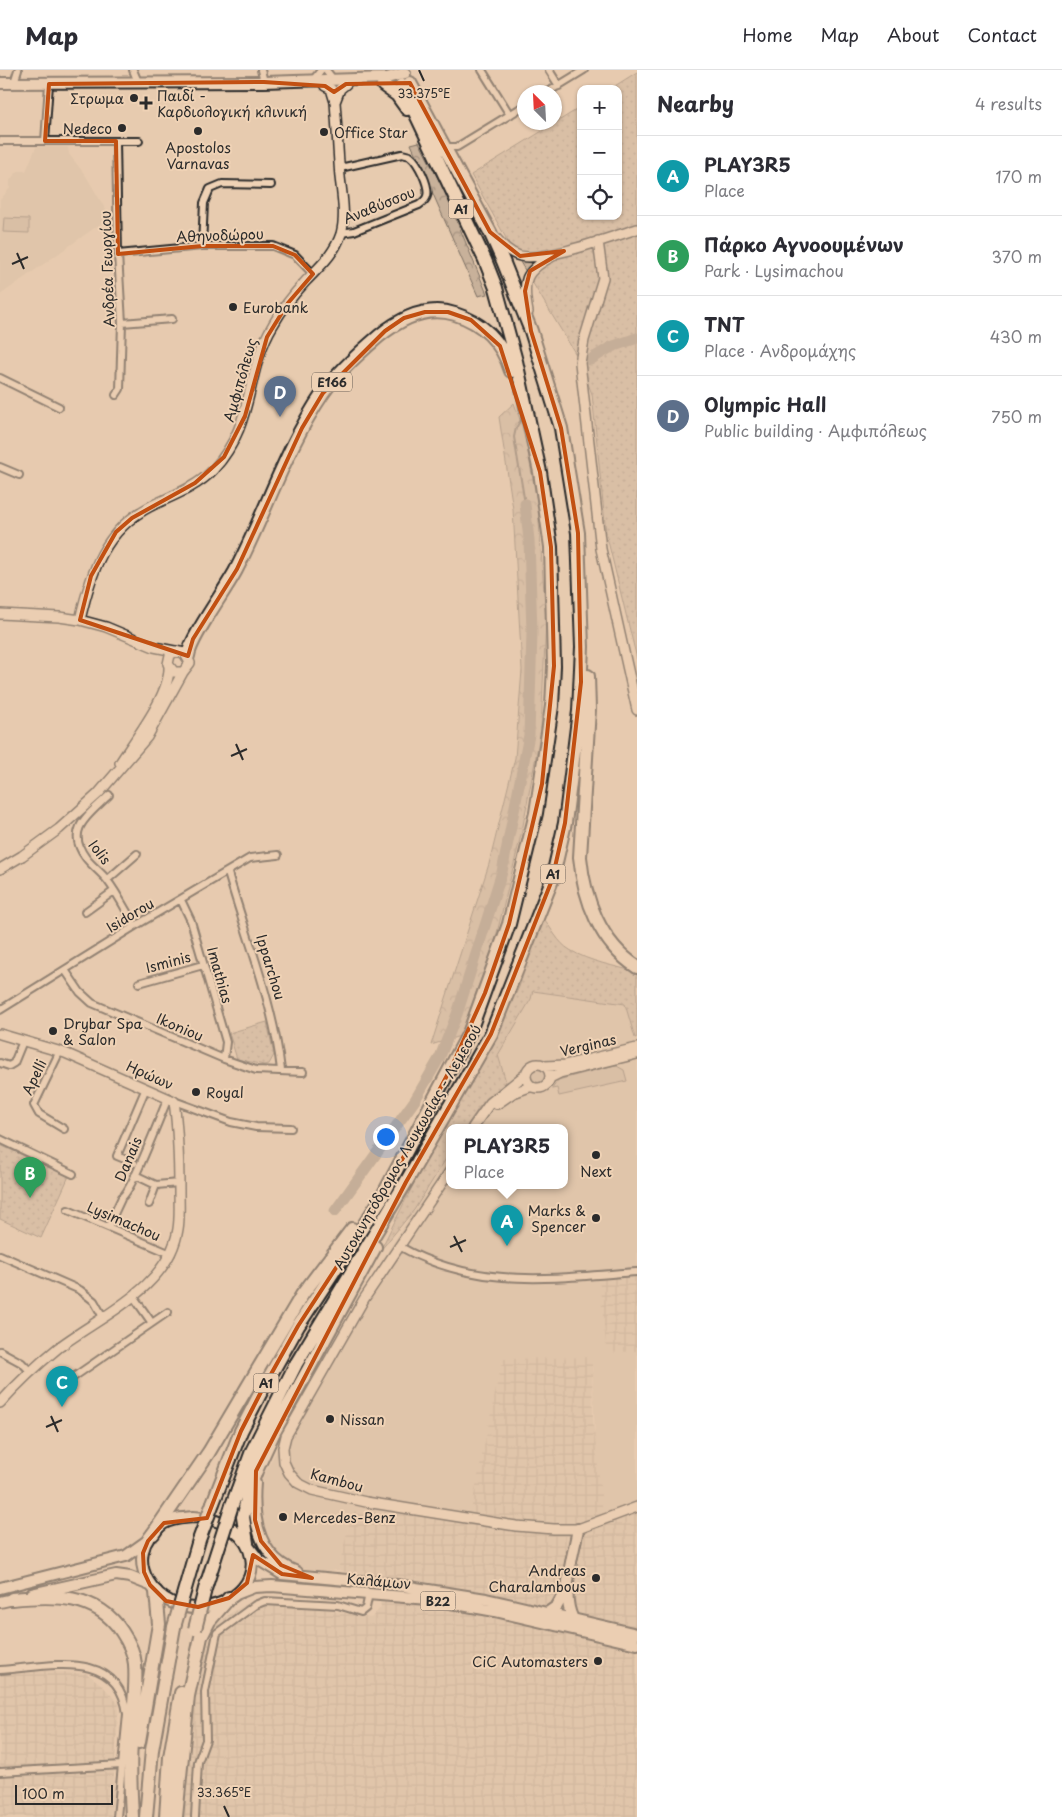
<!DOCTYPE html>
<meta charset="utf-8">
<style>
:root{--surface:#fff;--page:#f7f7f7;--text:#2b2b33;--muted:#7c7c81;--line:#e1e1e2;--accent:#d93025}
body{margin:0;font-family:"Playpen Sans",sans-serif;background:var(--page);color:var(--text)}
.controls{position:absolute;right:15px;top:15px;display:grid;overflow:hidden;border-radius:10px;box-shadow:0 1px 4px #0004}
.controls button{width:45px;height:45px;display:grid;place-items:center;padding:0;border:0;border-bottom:1px solid var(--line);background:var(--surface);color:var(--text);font:25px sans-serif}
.compass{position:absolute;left:517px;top:15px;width:45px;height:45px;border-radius:50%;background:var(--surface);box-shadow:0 1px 4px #0004;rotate:336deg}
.scale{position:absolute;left:15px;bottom:12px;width:98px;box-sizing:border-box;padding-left:5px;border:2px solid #2b2b2b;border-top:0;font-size:14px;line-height:18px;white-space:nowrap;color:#2b2b2b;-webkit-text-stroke:4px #efd2b5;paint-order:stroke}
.you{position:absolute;left:385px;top:1066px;width:18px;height:18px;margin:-12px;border:4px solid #fff;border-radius:50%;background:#1a73e8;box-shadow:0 0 0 8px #1a73e833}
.badge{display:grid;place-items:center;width:32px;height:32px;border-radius:50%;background:var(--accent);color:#fff;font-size:16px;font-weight:700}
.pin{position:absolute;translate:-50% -41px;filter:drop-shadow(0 1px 2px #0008)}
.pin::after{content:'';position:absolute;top:26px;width:18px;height:15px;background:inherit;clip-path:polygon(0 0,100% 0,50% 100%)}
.popup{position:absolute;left:446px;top:1054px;width:122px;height:65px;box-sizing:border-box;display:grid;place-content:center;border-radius:10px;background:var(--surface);filter:drop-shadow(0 1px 4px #0005);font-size:16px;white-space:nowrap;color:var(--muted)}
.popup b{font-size:19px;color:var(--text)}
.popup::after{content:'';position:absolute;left:50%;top:100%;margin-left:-10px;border:10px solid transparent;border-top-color:var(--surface)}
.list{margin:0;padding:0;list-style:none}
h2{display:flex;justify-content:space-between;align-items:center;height:65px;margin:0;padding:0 20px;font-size:21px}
h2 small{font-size:16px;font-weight:400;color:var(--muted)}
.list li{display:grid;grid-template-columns:32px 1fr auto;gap:15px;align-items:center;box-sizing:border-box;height:80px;padding:0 20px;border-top:1px solid var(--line)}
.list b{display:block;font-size:19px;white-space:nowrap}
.list p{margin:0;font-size:16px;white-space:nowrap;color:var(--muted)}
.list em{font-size:16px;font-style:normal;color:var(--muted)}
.icon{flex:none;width:28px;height:28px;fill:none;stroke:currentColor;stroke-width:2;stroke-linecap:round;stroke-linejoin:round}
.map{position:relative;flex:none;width:637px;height:1747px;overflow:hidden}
header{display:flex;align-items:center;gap:30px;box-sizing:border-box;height:70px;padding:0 25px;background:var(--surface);border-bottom:1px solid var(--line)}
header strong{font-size:24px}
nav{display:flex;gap:28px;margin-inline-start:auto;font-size:18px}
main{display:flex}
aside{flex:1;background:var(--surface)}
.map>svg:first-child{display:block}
.built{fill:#d7bea4}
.industrial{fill:url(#industrial-grid)}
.grass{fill:#c8b19a;stroke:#7a6e62}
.forest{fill:url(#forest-crowns);stroke:#7a6e62}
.park{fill:url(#park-dots);stroke:#7a6e62}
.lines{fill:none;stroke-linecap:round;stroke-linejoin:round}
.stream{stroke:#6f655b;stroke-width:2}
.river{stroke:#9c8c7b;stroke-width:11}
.street-casing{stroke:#2b2b2b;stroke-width:10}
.secondary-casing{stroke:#2b2b2b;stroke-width:12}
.primary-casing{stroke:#2b2b2b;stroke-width:14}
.highway-casing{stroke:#2b2b2b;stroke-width:16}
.street{stroke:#efd2b5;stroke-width:6}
.secondary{stroke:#efd2b5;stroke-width:9}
.primary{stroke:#efd2b5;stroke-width:10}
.highway{stroke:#efd2b5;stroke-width:12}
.highway-bridge-casing{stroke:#2b2b2b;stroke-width:16;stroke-linecap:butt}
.highway-bridge{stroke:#efd2b5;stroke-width:12}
.marked{fill:none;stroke:#c25012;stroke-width:4;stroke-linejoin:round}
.ticks{fill:none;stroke:#2b2b2b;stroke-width:2}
.poi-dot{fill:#2b2b2b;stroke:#efd2b5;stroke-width:2}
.labels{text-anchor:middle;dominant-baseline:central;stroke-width:4;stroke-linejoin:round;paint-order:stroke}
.shield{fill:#efd2b5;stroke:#665d54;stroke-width:1}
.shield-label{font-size:12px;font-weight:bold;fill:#2b2b2b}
.poi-label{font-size:14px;fill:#2b2b2b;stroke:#efd2b5;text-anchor:start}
.street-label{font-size:14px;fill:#2b2b2b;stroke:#efd2b5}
.ticks-label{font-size:12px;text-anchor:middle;fill:#2b2b2b;stroke:#efd2b5;stroke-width:4;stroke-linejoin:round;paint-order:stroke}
</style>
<header>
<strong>Map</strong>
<nav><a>Home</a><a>Map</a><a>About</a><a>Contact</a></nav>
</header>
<main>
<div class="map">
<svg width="637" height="1747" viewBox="0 0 637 1747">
<defs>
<pattern id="industrial-grid" width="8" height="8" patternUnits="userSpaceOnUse" patternTransform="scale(1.25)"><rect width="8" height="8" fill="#d7bea4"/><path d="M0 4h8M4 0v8" fill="none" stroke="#b9a38d"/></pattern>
<pattern id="forest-crowns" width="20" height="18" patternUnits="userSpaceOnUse" patternTransform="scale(1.25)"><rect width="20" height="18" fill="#c8b19a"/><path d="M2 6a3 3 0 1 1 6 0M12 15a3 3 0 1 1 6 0" fill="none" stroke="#a3907e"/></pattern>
<pattern id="park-dots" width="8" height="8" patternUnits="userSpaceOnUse" patternTransform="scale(1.25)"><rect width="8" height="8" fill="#c8b19a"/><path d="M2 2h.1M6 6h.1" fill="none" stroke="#a3907e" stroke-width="1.8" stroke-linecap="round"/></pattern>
</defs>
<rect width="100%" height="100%" fill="#e7cbaf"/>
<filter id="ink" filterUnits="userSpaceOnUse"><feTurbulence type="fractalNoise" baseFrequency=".02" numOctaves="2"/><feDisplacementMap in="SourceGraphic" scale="10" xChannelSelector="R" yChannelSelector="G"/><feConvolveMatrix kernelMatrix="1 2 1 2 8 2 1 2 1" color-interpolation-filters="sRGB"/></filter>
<g filter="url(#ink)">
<!-- built -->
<path class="built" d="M36 77H68L69 84 86 106 110 147 0 225V130L10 118V110L18 101H26Z
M533 921 625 934 635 967H637V1441L578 1543 596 1396 592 1288 502 1289 471 1445 352 1441 338 1500 303 1503 268 1482 252 1442 264 1405 320 1295 390 1178 449 1084 450 1115H564V1057H466L480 1036 505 1012 498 985 531 929Z"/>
<!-- industrial -->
<path class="industrial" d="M637 1205V1281L607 1283 599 1209Z
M592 1287 593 1350 603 1444 637 1432V1747H181V1719L196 1612 214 1556 232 1542 260 1527 371 1548 381 1537 376 1510 338 1500 352 1441 470 1445 502 1289Z
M0 1599 86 1603 101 1614 119 1634 111 1747H0Z"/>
<!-- grass -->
<path class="grass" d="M4 148 29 149V163L3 162Z
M615 995 624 1000 627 1011 559 1026 557 1018 552 1019 558 1010Z
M530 1006a9 9 0 1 1 18 0a9 9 0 1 1-18 0Z"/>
<!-- forest -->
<path class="forest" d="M419 72 444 120 487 224 478 226 411 74Z
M514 333 524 361 538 437 546 551 541 659 522 761 495 871 460 966 431 975 489 794 515 688 522 600 513 439 499 347Z"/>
<!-- park -->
<path class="park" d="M637 2V589L606 463 592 324 578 288 511 177 471 105 581 37V146H618V19H610Z
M543 847C551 858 558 873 570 880 590 892 615 896 637 902V967L635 968 625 934 533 921 531 929 498 985 506 1012 480 1036 466 1057H450L449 1084 414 1140 380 1181 428 1085 496 966 519 917Z
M267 952 274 985 269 994 264 995 237 989 229 963Z
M0 1075 69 1106 41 1168 0 1149Z"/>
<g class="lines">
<!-- stream -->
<path class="stream" d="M522 348 516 358 514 367 525 434"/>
<!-- river -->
<path class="river" d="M590 290 611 277 637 268
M335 1141 415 1030 440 987 457 944 502 802 529 665 532 562 529 470 525 434"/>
<!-- street casing -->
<g class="street-casing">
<path id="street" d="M133 0 138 12
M261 0 264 12
M326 0 333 9
M482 0 510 45
M549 0 559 16
M313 10 321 0
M14 13 18 0
M548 22 584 0
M0 71H139
M45 71 49 14
M116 71 118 184 122 253 120 319 116 325
M445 77H457L524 36
M340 98 402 84 410 86C418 92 430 116 427 126 426 130 422 133 419 135L354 161 341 163
M202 176 204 133 210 119 222 114 271 115
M118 184 202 176H273L295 185 313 204
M122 253 172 249
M0 308 59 337
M0 397 19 405
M109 725C90 744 64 759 86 788 92 796 101 802 107 810 118 824 126 841 135 856
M228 803C247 869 273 931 281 1000
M107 810 137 784
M181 830 191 851 226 972 224 989
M85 842 114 821
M65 900 80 922 92 933 224 989 256 1000 303 1002
M139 913 203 895
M0 940 135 856 250 788 278 785
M60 981 34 1035 39 1044 64 1059
M0 993 9 996 14 993 23 971
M174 1031 231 1052 256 1057 291 1058
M0 1069 73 1104
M134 1093 117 1086 146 1018
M135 1105 156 1115 179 1113
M149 1134 156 1115
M68 1140 171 1184
M108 1157 122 1127C132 1121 161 1044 168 1028
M399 1176C475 1220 553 1208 637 1202
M0 1185 80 1220 94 1231 103 1247
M133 1226 152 1253
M0 1281 22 1293 30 1301
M65 1313 168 1242
M0 1600C48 1597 119 1577 127 1644L117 1747
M0 1702 122 1695
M195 1747 198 1692 206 1670 205 1622 217 1563 255 1535 265 1531 338 1535 361 1542 366 1538 369 1523"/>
</g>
<!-- secondary casing -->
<g class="secondary-casing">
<path id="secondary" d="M335 32 340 19 346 14
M495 167C502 175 509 183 520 186 545 192 611 167 637 159
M598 171 603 208 584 270 580 293 601 479 637 640
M528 242C522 211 524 201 553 186
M0 544 59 547 80 550 106 557 154 577 185 583 190 593 183 602H174L168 594 170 585 176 581
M80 550C91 502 104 460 151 436 172 426 197 417 213 400 256 354 244 303 273 255 282 239 293 225 305 212 319 197 334 185 341 164 346 146 342 125 340 107 338 82 337 57 335 32L331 19 325 16
M120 693C135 669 170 625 169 597
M0 799 22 786 59 759 98 724 147 667 183 602
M0 964 65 983 174 1031C178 1061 179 1091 179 1121 179 1134 180 1147 178 1159 169 1218 100 1246 58 1278 37 1295 18 1313 0 1333
M526 1006a12 12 0 1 1 24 0a12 12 0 1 1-24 0Z
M545 996 565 995 637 978
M550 1008 560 1003 637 984
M497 1034 513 1023 532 1016
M473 1057 490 1033 526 1004
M450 1101 364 1229 286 1366 283 1378 284 1392 289 1403 298 1413 312 1420 366 1432 516 1456 554 1459H578L637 1437"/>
</g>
<!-- primary casing -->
<g class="primary-casing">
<path id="primary" d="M0 13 264 12 387 8 405 3
M255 1413C252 1449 258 1488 297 1502
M193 1447C262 1450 275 1524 206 1537 156 1546 116 1486 163 1454 171 1448 184 1448 193 1447Z
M249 1477 259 1490 282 1504 390 1514 486 1529 637 1564
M0 1518 118 1488 126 1486 147 1471
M32 1524 116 1505 130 1507 150 1515
M236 1524 254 1517 272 1516 428 1529 495 1541 637 1574
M0 1532 18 1528
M547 1543 557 1536 566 1519
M573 1549C560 1524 573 1486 578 1459"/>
</g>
<!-- highway casing -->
<g class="highway-casing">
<path id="highway" d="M383 15 397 25 407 39
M188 586C190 568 225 521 236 500 266 442 286 377 323 323 338 302 359 283 379 266 401 248 427 235 455 244 484 253 502 272 511 301
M588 606 589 639 580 787C584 829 600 873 637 897
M213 1433 241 1361 261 1322 298 1256 381 1129 470 961 509 854 536 743 552 636 554 596 551 477 540 402 516 291 496 218 485 190 402 15
M232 1435 252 1381 296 1294 406 1112 491 964 552 810 565 753 579 641 582 577 578 463 561 358 531 261 503 191 490 162 410 13
M153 1464 209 1382 302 1225 352 1159
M247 1473 243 1447 249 1419 256 1401 273 1364 375 1177
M12 1529C52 1525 97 1523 122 1562 128 1571 134 1583 135 1594 137 1621 132 1647 131 1674 129 1698 131 1723 132 1747
M139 1672 159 1554 156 1522
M146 1747 152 1680 174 1557
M166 1747 170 1687 181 1623
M176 1747 188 1626 201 1567 209 1551 229 1528"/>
</g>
<!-- street -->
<use href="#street" class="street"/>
<!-- secondary -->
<use href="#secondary" class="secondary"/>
<!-- primary -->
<use href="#primary" class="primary"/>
<!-- highway -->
<use href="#highway" class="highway"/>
<!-- highway-bridge casing -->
<g class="highway-bridge-casing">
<path id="highway-bridge" d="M174 1557 199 1470 213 1433
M195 1559 205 1519 232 1435"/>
</g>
<!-- highway-bridge -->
<use href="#highway-bridge" class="highway-bridge"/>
</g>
</g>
<!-- marked area -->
<path d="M0 0H637V1747H0ZM264 12 325 16 334 22 346 14 410 13 490 162 520 186 564 181 530 201 525 221 531 261 561 358 578 463 581 612 565 753 552 810 491 964 406 1112 256 1401 255 1450 261 1471 281 1495 312 1508 282 1504 253 1485 247 1513 229 1528 198 1537 166 1531 150 1515 144 1502 143 1483 148 1471 164 1453 207 1448 241 1361 261 1322 298 1256 381 1129 451 998 485 923 509 854 542 714 554 596 551 477 540 402 500 276 471 250 448 242H425L404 248 385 261 323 323 302 358 237 499 193 569 188 586 80 550 91 506 116 462 132 448 195 413 224 387 245 346 267 267 288 233 313 204 295 185 273 176H202L118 184 116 71H45L49 14Z" fill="#e7cbaf" fill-opacity=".55" fill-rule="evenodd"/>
<path class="marked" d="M264 12 325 16 334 22 346 14 410 13 490 162 520 186 564 181 530 201 525 221 531 261 561 358 578 463 581 612 565 753 552 810 491 964 406 1112 256 1401 255 1450 261 1471 281 1495 312 1508 282 1504 253 1485 247 1513 229 1528 198 1537 166 1531 150 1515 144 1502 143 1483 148 1471 164 1453 207 1448 241 1361 261 1322 298 1256 381 1129 451 998 485 923 509 854 542 714 554 596 551 477 540 402 500 276 471 250 448 242H425L404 248 385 261 323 323 302 358 237 499 193 569 188 586 80 550 91 506 116 462 132 448 195 413 224 387 245 346 267 267 288 233 313 204 295 185 273 176H202L118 184 116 71H45L49 14Z"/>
<!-- ticks -->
<path class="ticks" d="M419 0 424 11M17 183 24 199M12 194 28 187M236 674 243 690M231 686 247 679M454 1166 462 1182M450 1177 466 1170M51 1346 58 1362M46 1357 62 1350M224 1736 229 1747"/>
<!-- markers -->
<g class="poi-dot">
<circle cx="134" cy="28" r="5"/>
<path d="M143.5 25.5h5v5h5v5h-5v5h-5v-5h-5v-5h5z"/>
<circle cx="122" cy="58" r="5"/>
<circle cx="198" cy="61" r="5"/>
<circle cx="324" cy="62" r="5"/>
<circle cx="233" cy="237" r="5"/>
<circle cx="53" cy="961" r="5"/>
<circle cx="196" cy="1022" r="5"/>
<circle cx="596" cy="1085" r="5"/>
<circle cx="596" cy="1148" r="5"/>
<circle cx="330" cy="1349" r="5"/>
<circle cx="283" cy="1447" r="5"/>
<circle cx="596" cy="1508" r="5"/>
<circle cx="598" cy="1591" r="5"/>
</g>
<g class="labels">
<!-- shield labels -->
<g class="shield">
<rect x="448.5" y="129.5" width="25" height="19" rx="4"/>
<rect x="312" y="302.5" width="40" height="19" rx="4"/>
<rect x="540.5" y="794.5" width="25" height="19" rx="4"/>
<rect x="253.5" y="1303.5" width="25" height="19" rx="4"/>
<rect x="420.5" y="1521.5" width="35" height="19" rx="4"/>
</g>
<g class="shield-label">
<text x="461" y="139">A1</text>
<text x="332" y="312">E166</text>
<text x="553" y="804">A1</text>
<text x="266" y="1313">A1</text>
<text x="438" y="1531">B22</text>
</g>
<!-- poi labels -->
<g class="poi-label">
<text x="157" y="25">Παιδί -<tspan x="157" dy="16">Καρδιολογική κλινική</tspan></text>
<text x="124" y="28" text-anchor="end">Στρωμα</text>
<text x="112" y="58" text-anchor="end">Nedeco</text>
<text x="334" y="62">Office Star</text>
<text x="198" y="77" text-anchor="middle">Apostolos<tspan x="198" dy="16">Varnavas</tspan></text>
<text x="243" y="237">Eurobank</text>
<text x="63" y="953">Drybar Spa<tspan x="63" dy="16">&amp; Salon</tspan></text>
<text x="206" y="1022">Royal</text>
<text x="596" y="1101" text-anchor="middle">Next</text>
<text x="586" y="1140" text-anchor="end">Marks &amp;<tspan x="586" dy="16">Spencer</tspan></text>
<text x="340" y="1349">Nissan</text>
<text x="293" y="1447">Mercedes-Benz</text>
<text x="586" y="1500" text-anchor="end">Andreas<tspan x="586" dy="16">Charalambous</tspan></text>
<text x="588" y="1591" text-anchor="end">CiC Automasters</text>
</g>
<!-- street labels -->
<g class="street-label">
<text transform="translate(379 135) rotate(-22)">Αναβύσσου</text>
<text transform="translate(220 165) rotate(-2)">Αθηνοδώρου</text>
<text transform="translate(107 199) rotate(-92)">Ανδρέα Γεωργίου</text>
<text transform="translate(240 310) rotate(-74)">Αμφιπόλεως</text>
<text transform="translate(100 782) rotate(52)">Iolis</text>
<text transform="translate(130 845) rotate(-31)">Isidorou</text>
<text transform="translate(168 892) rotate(-15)">Isminis</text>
<text transform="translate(271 897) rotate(73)">Ipparchou</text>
<text transform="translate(220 905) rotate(74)">Imathias</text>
<text transform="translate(180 957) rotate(23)">Ikoniou</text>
<text transform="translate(588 975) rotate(-13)">Verginas</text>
<text transform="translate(150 1005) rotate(24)">Ηρώων</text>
<text transform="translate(34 1007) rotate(-65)">Apelli</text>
<text transform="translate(407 1077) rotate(-60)">Αυτοκινητόδρομος Λευκωσίας - Λεμεσού</text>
<text transform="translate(128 1089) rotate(-67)">Danais</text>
<text transform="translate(124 1151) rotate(23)">Lysimachou</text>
<text transform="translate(337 1410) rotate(15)">Kambou</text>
<text transform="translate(379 1511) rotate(5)">Καλάμων</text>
</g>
</g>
<g class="ticks-label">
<text x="424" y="28">33.375°E</text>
<text x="224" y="1727">33.365°E</text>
</g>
</svg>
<div class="controls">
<button>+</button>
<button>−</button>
<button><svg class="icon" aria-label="locate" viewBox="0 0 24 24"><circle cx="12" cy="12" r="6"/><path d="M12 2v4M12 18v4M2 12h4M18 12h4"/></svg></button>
</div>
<svg class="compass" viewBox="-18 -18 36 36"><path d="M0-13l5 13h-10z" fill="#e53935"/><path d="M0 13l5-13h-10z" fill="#7c7c81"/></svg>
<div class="scale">100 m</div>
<div class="you"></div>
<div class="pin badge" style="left:507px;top:1176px;background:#0f9aa8">A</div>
<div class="popup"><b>PLAY3R5</b>Place</div>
<div class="pin badge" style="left:30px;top:1128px;background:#2e9e5b">B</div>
<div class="pin badge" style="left:62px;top:1337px;background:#0f9aa8">C</div>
<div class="pin badge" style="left:280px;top:347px;background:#5c6f8a">D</div>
</div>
<aside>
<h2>Nearby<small>4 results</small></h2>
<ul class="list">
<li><span class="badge" style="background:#0f9aa8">A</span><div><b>PLAY3R5</b><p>Place</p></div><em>170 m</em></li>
<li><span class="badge" style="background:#2e9e5b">B</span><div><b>Πάρκο Αγνοουμένων</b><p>Park · Lysimachou</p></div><em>370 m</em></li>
<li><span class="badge" style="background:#0f9aa8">C</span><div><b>TNT</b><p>Place · Ανδρομάχης</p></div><em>430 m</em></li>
<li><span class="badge" style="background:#5c6f8a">D</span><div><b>Olympic Hall</b><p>Public building · Αμφιπόλεως</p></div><em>750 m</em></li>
</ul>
</aside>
</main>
